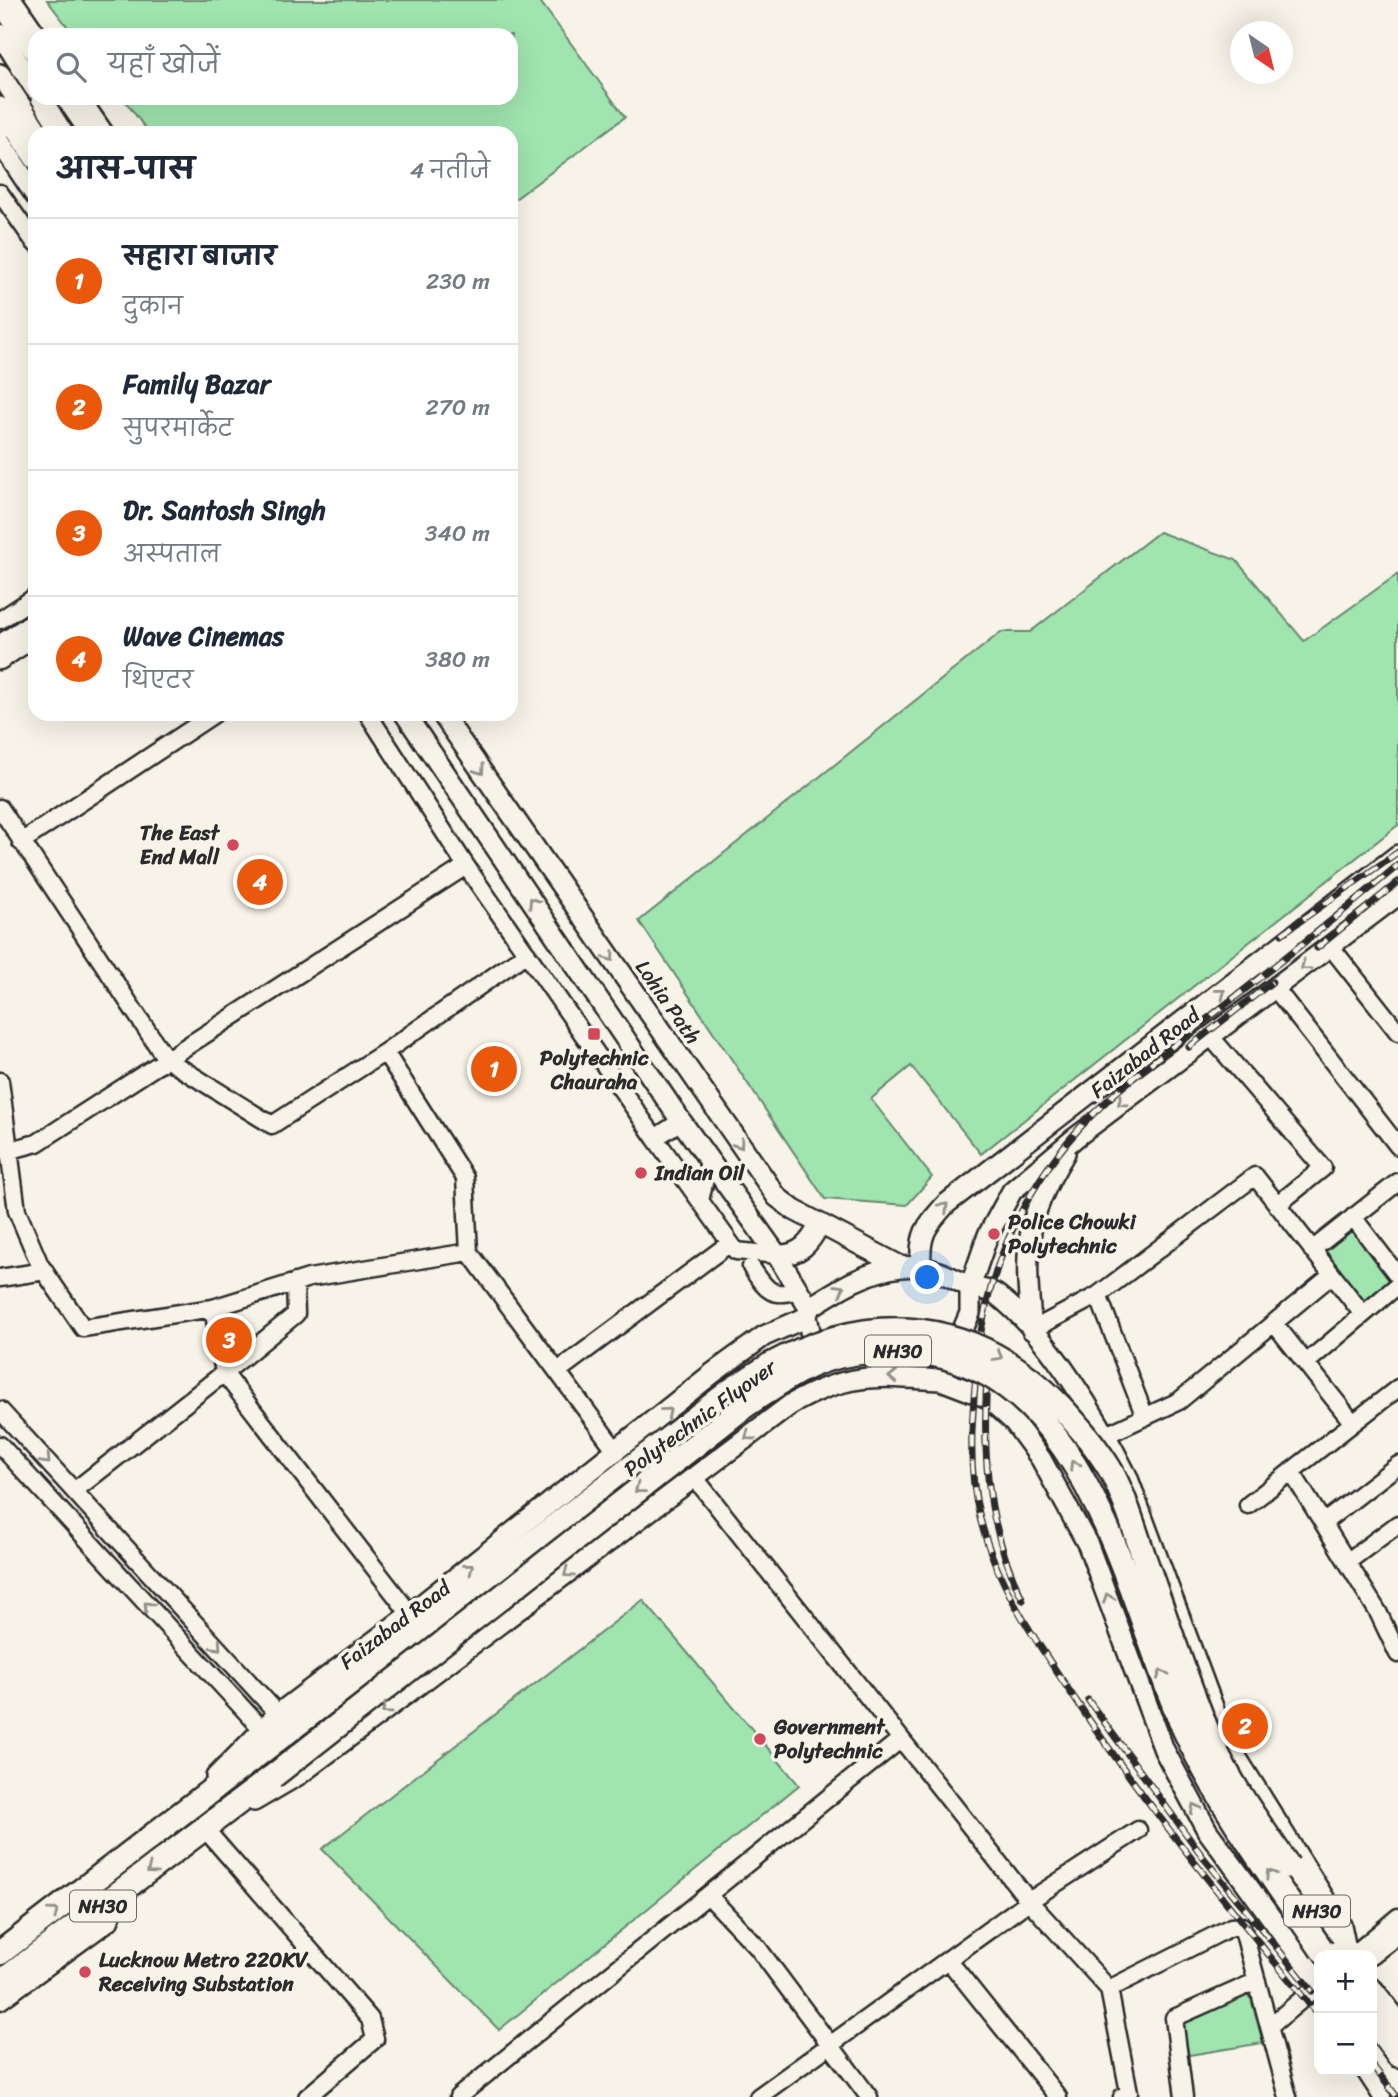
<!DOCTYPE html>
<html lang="hi">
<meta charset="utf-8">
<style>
:root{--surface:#fff;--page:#f2f2f3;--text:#1f2937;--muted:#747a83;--line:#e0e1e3;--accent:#ea580c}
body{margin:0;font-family:Sriracha,"Playpen Sans Deva",sans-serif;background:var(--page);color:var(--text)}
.controls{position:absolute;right:21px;bottom:21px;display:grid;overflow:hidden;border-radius:14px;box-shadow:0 7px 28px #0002}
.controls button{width:63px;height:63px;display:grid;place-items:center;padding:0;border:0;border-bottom:2px solid var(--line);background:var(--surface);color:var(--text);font:35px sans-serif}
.compass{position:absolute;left:1230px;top:21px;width:63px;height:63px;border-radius:50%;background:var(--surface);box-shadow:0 7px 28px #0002;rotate:145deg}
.you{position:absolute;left:928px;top:1278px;width:24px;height:24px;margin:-18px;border:5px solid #fff;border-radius:50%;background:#1a73e8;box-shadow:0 0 0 10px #1a73e833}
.badge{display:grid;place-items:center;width:46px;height:46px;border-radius:50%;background:var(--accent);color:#fff;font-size:23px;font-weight:700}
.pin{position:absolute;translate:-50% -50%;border:4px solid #fff;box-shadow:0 2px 7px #0006}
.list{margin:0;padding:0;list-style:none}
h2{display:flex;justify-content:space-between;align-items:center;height:91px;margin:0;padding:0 28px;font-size:30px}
h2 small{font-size:23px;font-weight:400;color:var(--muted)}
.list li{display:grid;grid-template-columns:46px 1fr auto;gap:21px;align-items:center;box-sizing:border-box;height:126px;padding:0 28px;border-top:2px solid var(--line)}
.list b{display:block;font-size:26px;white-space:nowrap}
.list p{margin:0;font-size:23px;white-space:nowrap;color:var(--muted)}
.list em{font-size:23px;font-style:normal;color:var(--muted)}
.icon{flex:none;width:38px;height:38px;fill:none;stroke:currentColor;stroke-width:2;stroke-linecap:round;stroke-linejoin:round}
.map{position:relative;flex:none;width:1398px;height:2097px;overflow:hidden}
.search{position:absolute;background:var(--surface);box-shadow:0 7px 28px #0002;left:28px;top:28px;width:490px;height:77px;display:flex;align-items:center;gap:18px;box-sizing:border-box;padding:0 24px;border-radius:21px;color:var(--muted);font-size:26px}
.panel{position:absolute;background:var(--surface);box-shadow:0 7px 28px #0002;left:28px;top:126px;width:490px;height:595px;border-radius:21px}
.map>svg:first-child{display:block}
.green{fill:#a0e4af;stroke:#66886d;stroke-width:2}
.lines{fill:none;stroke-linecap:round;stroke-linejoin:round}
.minor-casing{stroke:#2b2b2b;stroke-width:21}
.major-casing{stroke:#2b2b2b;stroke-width:24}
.highway-casing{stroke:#2b2b2b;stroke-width:28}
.minor{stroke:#f7f3e8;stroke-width:16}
.major{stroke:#f7f3e8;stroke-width:19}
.highway{stroke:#f7f3e8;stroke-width:23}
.rail-casing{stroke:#2b2b2b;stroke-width:7}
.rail{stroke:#f7f3e8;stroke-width:4.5;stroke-dasharray:13;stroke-linecap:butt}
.highway-bridge-casing{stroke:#2b2b2b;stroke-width:28;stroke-linecap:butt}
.highway-bridge{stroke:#f7f3e8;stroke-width:23}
.oneway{stroke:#918f8a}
.poi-dot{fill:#d1495b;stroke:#f7f3e8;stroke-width:2.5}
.labels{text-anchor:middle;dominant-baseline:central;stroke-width:7;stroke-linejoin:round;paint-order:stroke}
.shield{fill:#f7f3e8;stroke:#686764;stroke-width:2}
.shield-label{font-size:19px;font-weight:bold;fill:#2b2b2b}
.poi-label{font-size:21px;font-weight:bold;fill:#2b2b2b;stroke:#f7f3e8;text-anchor:start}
.street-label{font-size:21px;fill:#2b2b2b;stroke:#f7f3e8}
</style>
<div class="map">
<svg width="1398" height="2097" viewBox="0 0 1398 2097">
<rect width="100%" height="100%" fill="#f7f3e8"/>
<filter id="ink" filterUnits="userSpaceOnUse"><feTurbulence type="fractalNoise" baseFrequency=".0143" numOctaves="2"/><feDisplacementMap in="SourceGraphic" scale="14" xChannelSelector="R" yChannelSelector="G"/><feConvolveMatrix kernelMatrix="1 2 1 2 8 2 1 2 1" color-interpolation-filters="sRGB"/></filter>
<g filter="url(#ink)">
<!-- green -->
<path class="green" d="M47 0H539L625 117 511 202V133H149L123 98H511V35H74Z
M1159 532 1236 560 1304 641 1398 574V825L981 1154 911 1066 871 1099 932 1177 907 1205 825 1199 639 921 1001 632H1030Z
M1352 1225 1395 1281 1362 1307 1318 1251Z
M643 1600 799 1785 499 2030 322 1849Z
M1249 1992 1263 2043 1189 2055 1182 2023Z"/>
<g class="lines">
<!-- minor casing -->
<g class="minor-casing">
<path id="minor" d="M14 0 38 35
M81 98 105 133
M0 132 12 124
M0 193 35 243
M0 620 35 597
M0 661 35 638
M368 714 466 866 655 1138 681 1121
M0 808 166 1059 272 1125 385 1052 527 953
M21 842 214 714
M1331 947 1398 1032
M1275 988 1398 1146
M1211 1037 1323 1168 1277 1205
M385 1052 465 1178 469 1252 617 1452
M0 1081 17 1211 40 1265 83 1328 213 1308 224 1373 296 1314 295 1282
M655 1138 736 1251 777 1255
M7 1151 37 1143 466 866
M700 1201 709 1161
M1353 1217 1398 1276
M1312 1250 1398 1182
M751 1267C766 1289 770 1299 798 1290
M0 1278 45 1271
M1098 1295 1145 1417
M213 1308 309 1278 469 1252
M1274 1323 1353 1423
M1032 1330 1098 1295 1255 1176 1362 1313
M1306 1363 1398 1285
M558 1371 730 1243
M0 1410 278 1714
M1106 1435 1179 1401 1332 1275
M0 1445 261 1728
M1291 1471 1378 1612 1398 1654
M695 1478 1029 1901 1109 1989 1129 2092 1122 2097
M74 1491 224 1373 410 1614
M1248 1505 1398 1388
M1323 1523 1398 1465
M1347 1562 1398 1524
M205 1829 370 2019 375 2039 307 2097
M708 1895 758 1948 869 2097
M1353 1955 1398 1917
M1372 1955 1398 1935
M949 1961 1058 2097
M1109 1989 1231 1927 1242 1926 1288 2097
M0 2001 110 1921 119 1894
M1269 2027 1319 1985
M1365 2071 1382 2097
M458 2097 901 1739
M758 2097 1029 1901 1138 1830
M1184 2097 1174 2018 1257 1981"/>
</g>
<!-- major casing -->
<g class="major-casing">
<path id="major" d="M0 2 35 53
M0 34 35 89
M0 74 39 133
M41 98 63 133
M66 98 90 133
M0 107 35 159
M0 142 35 195
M0 645 35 622
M405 714 681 1121 777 1255 809 1308
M442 714 777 1197 794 1210 902 1267
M777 1255C800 1256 810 1243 820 1224
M921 1267C919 1235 925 1227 946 1204L1398 855
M1032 1330C1024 1252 1023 1222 1065 1153
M816 1358 807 1317 809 1308C837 1290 866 1271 901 1267 925 1264 946 1274 966 1285 976 1290 988 1288 997 1295 1047 1333 1099 1420 1127 1476L1225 1739 1341 1925 1347 1954
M941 1380 988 1398 1014 1422 1041 1459 1088 1545 1164 1750 1207 1830 1319 1983
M216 1777 278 1714 410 1614 713 1373 764 1336 807 1317
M254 1801 300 1774 790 1405C846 1372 878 1376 941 1380L970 1313V1287L988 1235 1012 1191 1075 1138 1398 895"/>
</g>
<!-- highway casing -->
<g class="highway-casing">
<path id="highway" d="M1288 1866 1345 1955
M0 1953 730 1391 770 1365
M0 1983 272 1777
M1372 1991 1398 2024
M1372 2019 1398 2055"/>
</g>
<!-- minor -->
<use href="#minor" class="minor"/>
<!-- major -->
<use href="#major" class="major"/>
<!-- highway -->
<use href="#highway" class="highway"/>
<!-- rail casing -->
<g class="rail-casing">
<path id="rail" d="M1282 934 1398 852
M1317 948 1398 882
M1189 1047 1272 982
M988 1355C983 1444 982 1518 1023 1600
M1088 1700 1203 1857 1312 1991
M1319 2016C1235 1914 1151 1812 1077 1702 1038 1644 997 1587 980 1518 966 1463 973 1408 978 1353 988 1264 1028 1180 1091 1116 1123 1084 1160 1056 1196 1028 1264 974 1332 922 1398 865
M1372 2065 1397 2097"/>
</g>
<!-- rail -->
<use href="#rail" class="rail"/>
<!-- highway-bridge casing -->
<g class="highway-bridge-casing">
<path id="highway-bridge" d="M770 1365C874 1308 975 1319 1059 1405 1078 1425 1097 1447 1111 1471 1126 1499 1135 1531 1145 1560 1168 1623 1188 1688 1215 1749 1234 1790 1263 1828 1288 1866
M272 1777 745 1406C765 1393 786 1377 808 1367 836 1353 875 1349 906 1351 1088 1361 1125 1598 1185 1731 1221 1809 1274 1880 1322 1950"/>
</g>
<!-- highway-bridge -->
<use href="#highway-bridge" class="highway-bridge"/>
</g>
<!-- one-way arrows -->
<defs><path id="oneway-chevron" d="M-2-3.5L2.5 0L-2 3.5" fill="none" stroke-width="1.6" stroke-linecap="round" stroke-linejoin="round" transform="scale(1.75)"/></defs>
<g class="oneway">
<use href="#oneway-chevron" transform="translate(480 770) rotate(55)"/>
<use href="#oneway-chevron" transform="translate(533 902) rotate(-124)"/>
<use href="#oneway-chevron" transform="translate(610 957) rotate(55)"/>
<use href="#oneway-chevron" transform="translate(1305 966) rotate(144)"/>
<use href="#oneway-chevron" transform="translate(1221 993) rotate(-38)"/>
<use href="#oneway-chevron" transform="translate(1122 1102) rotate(144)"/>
<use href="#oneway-chevron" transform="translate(739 1144) rotate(55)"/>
<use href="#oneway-chevron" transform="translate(944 1207) rotate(-44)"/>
<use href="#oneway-chevron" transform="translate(840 1289) rotate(-29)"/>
<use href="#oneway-chevron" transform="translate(998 1356) rotate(29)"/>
<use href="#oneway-chevron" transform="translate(893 1377) rotate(-179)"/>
<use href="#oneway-chevron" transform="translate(667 1412) rotate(-40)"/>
<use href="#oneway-chevron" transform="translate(749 1436) rotate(143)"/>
<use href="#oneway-chevron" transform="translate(46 1460) rotate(47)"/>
<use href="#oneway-chevron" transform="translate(1074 1465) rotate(-121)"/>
<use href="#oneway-chevron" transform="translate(639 1489) rotate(142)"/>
<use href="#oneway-chevron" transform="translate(469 1568) rotate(-38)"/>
<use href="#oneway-chevron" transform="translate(568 1573) rotate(143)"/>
<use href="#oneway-chevron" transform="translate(1108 1598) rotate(-111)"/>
<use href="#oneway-chevron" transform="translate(148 1606) rotate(-133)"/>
<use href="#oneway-chevron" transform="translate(217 1646) rotate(48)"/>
<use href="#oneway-chevron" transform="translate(1162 1674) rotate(-110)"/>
<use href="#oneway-chevron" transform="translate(386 1710) rotate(143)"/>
<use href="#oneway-chevron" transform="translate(1195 1808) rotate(-118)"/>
<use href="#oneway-chevron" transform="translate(151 1870) rotate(143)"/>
<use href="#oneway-chevron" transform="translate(1270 1874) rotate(-123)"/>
<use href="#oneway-chevron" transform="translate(54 1912) rotate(-37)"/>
</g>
</g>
<!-- markers -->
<g class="poi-dot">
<circle cx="233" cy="845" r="7"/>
<rect x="587" y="1027" width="14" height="14" rx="3.5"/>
<circle cx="641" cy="1173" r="7"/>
<circle cx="994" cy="1234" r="7"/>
<circle cx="760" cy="1739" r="7"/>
<circle cx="85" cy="1972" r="7"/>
</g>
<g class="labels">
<!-- shield labels -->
<g class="shield">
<rect x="865" y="1335.5" width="66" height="31" rx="5"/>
<rect x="70" y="1890.5" width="66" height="31" rx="5"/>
<rect x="1284" y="1895.5" width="66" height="31" rx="5"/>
</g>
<g class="shield-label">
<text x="898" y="1351">NH30</text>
<text x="103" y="1906">NH30</text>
<text x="1317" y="1911">NH30</text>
</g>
<!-- poi labels -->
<g class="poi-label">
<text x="219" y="833" text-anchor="end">The East<tspan x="219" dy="24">End Mall</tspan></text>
<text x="594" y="1058" text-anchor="middle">Polytechnic<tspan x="594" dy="24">Chauraha</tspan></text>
<text x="655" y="1173">Indian Oil</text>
<text x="1008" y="1222">Police Chowki<tspan x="1008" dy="24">Polytechnic</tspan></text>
<text x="774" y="1727">Government<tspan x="774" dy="24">Polytechnic</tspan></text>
<text x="99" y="1960">Lucknow Metro 220KV<tspan x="99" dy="24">Receiving Substation</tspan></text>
</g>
<!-- street labels -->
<g class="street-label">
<text transform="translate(668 1002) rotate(55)">Lohia Path</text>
<text transform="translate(1145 1053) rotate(-38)">Faizabad Road</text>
<text transform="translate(700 1418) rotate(-36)">Polytechnic Flyover</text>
<text transform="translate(395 1625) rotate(-37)">Faizabad Road</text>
</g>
</g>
</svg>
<div class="controls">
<button>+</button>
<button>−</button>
</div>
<svg class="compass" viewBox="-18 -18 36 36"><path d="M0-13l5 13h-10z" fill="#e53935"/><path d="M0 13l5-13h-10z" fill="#747a83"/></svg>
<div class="you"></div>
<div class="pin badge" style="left:494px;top:1069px">1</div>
<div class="pin badge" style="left:1245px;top:1726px">2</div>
<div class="pin badge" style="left:229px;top:1340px">3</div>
<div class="pin badge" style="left:260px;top:882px">4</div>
<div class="search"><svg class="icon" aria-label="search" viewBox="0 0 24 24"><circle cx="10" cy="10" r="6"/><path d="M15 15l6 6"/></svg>यहाँ खोजें</div>
<section class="panel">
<h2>आस-पास<small>4 नतीजे</small></h2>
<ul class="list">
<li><span class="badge">1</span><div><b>सहारा बाजार</b><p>दुकान</p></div><em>230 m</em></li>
<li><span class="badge">2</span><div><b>Family Bazar</b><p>सुपरमार्केट</p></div><em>270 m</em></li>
<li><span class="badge">3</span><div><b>Dr. Santosh Singh</b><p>अस्पताल</p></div><em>340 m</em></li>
<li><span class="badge">4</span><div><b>Wave Cinemas</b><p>थिएटर</p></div><em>380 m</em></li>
</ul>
</section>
</div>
